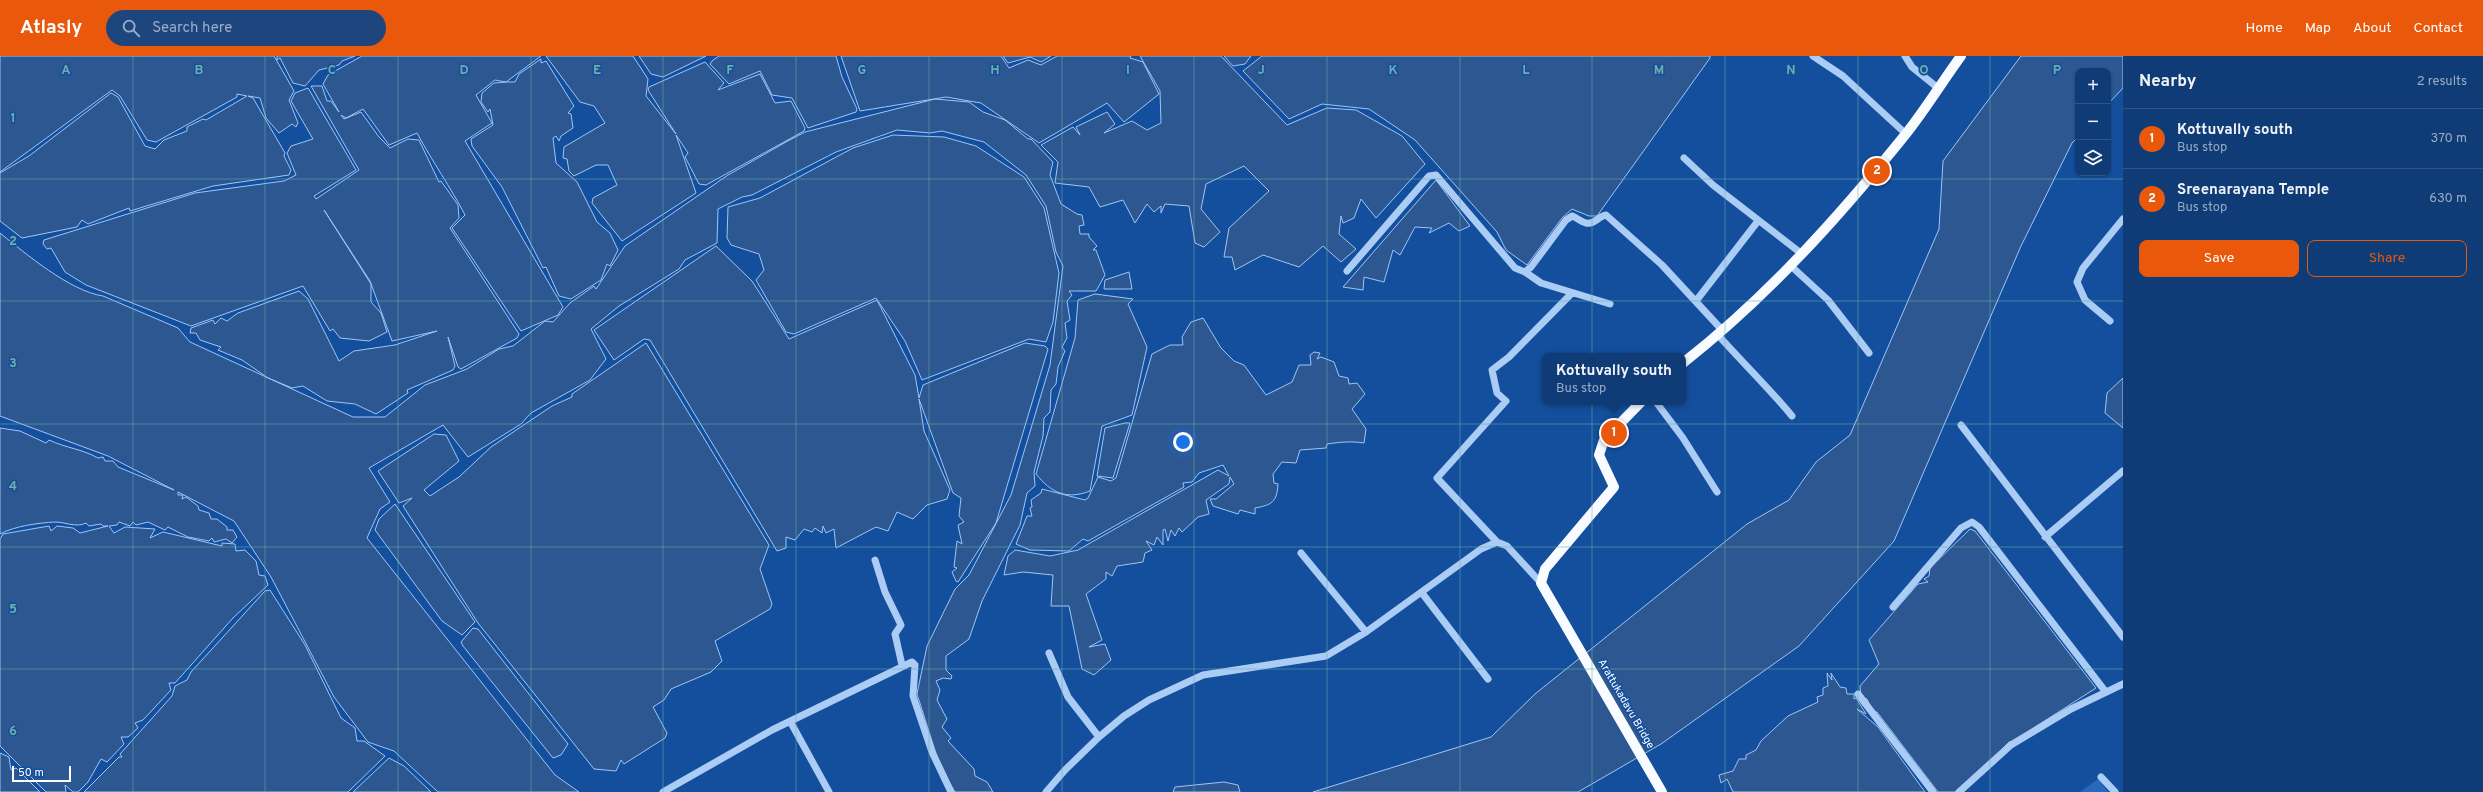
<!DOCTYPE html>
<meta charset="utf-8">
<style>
:root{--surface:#0f3b76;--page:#1d467e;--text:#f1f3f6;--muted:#9badc5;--line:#2f5588;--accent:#ea580c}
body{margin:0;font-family:Overpass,sans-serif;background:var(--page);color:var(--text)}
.controls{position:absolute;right:12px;top:12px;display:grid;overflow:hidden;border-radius:8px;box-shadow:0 1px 3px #0004}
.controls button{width:36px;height:36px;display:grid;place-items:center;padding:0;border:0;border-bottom:1px solid var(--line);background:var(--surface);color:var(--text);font:20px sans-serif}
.scale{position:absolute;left:12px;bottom:10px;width:59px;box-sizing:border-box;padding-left:4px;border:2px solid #fff;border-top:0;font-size:11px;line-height:14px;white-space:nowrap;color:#fff;-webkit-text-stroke:3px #144f9e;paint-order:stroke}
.you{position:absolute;left:1183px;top:386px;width:14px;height:14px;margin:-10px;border:3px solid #fff;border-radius:50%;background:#1a73e8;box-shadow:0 0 0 6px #1a73e833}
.badge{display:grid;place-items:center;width:26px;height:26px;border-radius:50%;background:var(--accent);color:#fff;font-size:13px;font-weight:700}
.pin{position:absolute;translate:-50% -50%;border:2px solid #fff;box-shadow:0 1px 4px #0006}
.popup{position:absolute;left:1542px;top:297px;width:144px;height:52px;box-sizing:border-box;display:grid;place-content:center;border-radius:8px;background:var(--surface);filter:drop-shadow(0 1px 3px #0005);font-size:13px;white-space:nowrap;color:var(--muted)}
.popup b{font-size:15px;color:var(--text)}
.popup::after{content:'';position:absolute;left:50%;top:100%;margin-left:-8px;border:8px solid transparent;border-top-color:var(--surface)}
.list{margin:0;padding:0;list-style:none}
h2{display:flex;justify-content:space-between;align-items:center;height:52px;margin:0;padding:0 16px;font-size:17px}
h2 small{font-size:13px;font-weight:400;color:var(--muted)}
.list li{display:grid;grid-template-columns:26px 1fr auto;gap:12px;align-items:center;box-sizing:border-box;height:60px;padding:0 16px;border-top:1px solid var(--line)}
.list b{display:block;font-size:15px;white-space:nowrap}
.list p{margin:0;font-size:13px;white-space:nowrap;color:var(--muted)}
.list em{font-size:13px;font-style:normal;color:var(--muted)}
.actions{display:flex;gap:8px;padding:12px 16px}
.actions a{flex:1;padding:9px 0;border:1px solid var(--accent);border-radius:8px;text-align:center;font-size:14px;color:var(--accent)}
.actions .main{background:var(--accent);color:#fff}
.icon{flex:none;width:22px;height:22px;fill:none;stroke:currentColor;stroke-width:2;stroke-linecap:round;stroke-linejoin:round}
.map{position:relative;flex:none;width:2123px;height:736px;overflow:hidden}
header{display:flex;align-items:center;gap:24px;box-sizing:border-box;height:56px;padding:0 20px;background:var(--accent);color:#fff}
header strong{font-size:19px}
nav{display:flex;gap:22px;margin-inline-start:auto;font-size:14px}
.search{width:280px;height:36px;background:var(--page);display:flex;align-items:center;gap:10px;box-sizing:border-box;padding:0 14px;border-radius:22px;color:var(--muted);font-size:15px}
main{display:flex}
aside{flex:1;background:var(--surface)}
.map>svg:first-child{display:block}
.green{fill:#2769bc}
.water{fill:#2c5791;stroke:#9ec6f6}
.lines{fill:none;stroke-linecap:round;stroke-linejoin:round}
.minor{stroke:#abccf4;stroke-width:7}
.major{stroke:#f8fbff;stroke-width:10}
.grid{fill:none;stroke:#6fada8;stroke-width:1;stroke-opacity:0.55}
.labels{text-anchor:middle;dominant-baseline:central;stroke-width:3;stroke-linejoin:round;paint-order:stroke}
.street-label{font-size:11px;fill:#fff;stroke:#144f9e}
.grid-label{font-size:13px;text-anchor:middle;font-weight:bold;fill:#6fada8;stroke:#144f9e;stroke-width:3;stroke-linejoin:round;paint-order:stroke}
</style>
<header>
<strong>Atlasly</strong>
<div class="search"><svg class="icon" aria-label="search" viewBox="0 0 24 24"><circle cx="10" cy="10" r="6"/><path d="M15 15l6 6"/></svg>Search here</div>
<nav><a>Home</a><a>Map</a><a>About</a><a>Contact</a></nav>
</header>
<main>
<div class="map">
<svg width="2123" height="736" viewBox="0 0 2123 736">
<rect width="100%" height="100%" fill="#144f9e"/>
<!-- green -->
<path class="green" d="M2098 723 2108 736H2080Z"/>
<!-- water -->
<path class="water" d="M0 0H274L294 35 289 44 298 67 296 71 292 68 279 77 266 62 260 42 248 40 253 42 285 97 284 100 291 114 289 119 213 130 130 155 129 152 88 168 82 164 77 171 22 182 0 165V117L29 100 111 37 118 41 145 90 155 93 164 84 187 75V71L203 63 206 64 247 40 237 38V41L156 86 147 84 120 40 112 34 0 116Z
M277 0H355L342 5 339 9 319 14 305 30 293 27 280 2 277 4Z
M362 0H541L506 26H515L519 18 541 3V7L546 5 574 50 568 57 571 58 573 72 561 80 559 85 556 80 553 82 556 107 577 126 597 166 610 177 618 194 610 210 607 208 601 224 571 243 559 240 546 211 543 212 502 131 472 90 471 83 493 69 490 53 488 56 481 46 482 37 494 27 506 26 495 24 476 39 492 67 465 85 563 251 558 259 521 275 452 172 465 159C451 132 432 105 417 77L389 89 363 53 346 62 341 59 344 63 361 56 379 81 390 92 408 83 419 84 439 126 441 125 458 149 459 162 450 172 519 278 517 282 461 313 458 311 448 281 455 310 453 314 407 334 408 337 376 358 355 348 327 345 303 330 292 332 268 322 242 304 218 294 221 291 200 284 196 277H190L191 272 213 264 215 268 221 262 227 265 238 257 299 235 308 243 339 305 354 295 395 289 437 275 392 285 370 225 324 154 371 228V246L381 257 387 276 369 285 340 282 333 273 330 275 303 230 191 270 86 229 65 216 51 192 47 193 43 188 44 184 195 137 284 125 296 119 287 97 291 90 313 83 291 45 295 37 308 32 356 114 314 140 316 143 359 114 311 30H322L327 45H331L339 56 323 28 328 19Z
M546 0H633L648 23 646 40 676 78 648 34 649 31 705 6 724 27 718 34 760 18 775 47 791 45 805 72 804 75 706 129 699 128 685 101 688 97 676 79 696 137 622 185 592 147 593 142 617 129 608 109H596L574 120 569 115 567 103 563 102 564 91 605 67 594 50 580 46Z
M639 0H706L663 21 651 18Z
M719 0H836L842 21 857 53 856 56 808 72 792 42 772 39 760 15 729 28 710 8 712 5Z
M841 0H1001L1009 12 1028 4 1041 9 1057 0H1131L1130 2 1143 6 1159 38 1124 66 1107 47 1039 87 981 47 946 41 860 55Z
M1003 0H1051L1041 6 1030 1 1008 7Z
M1140 0H1221L1287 69 1327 52 1356 54 1402 80 1425 108 1376 162 1361 143 1354 162 1343 167 1341 160 1339 178 1356 193 1341 206 1323 190 1299 211 1263 199 1235 214 1232 201H1224L1229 172 1269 135 1244 110 1206 128 1201 153 1220 176 1204 191 1195 187 1189 150 1165 148 1161 157V150L1154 156 1147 148 1135 167 1123 144 1100 151 1089 131 1055 127 1058 106 1041 89 1073 71 1080 79 1076 71 1107 56 1115 68 1104 77 1132 65 1147 74 1161 67 1160 35Z
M1224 0H1251L1245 8 1233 10Z
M1262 0H1710V2L1597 160H1589L1572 153 1562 162 1527 209 1506 194 1497 176 1415 84 1369 53 1322 48 1289 63 1243 15Z
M2021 0H2123V32L2108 48V15H2078V81L2072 87 2021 190 1894 485 1799 590 1661 688 1578 736H1313L1491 681 1535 638 1747 468 1789 444 1816 406 1850 379 1939 173 1943 105Z
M935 43 969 46 983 56 1005 64 1028 83H1031L1053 106 1050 119 1061 148 1077 158 1082 159 1084 169 1079 170 1080 178H1089V181L1097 190 1093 194H1096L1105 219 1096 235H1069L1072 239 1067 245 1070 264 1065 267 1067 282 1062 291 1065 295 1058 311 1056 328 1051 334 1050 356 1044 362 1043 380 1034 416 1035 430 1027 437 1020 469 982 545 969 583 946 600V614L952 620 951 623 943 622 936 625 940 634 937 644 947 663 942 671 951 682 948 685 974 713 975 720 987 726 993 736H955L941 713 917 638 927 590 955 533 969 519 1011 439 1050 309 1063 210 1056 196 1046 150 1026 119 984 86 942 75 930 77 897 74 836 96 752 139 742 141 718 153 717 187 685 204 679 213 619 250 591 273 606 303 590 324 531 357 521 368 468 401 443 369 369 412 390 446 380 453 367 482 555 719 579 736H438L394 695 368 686 334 641 271 521 234 465 178 436V439H183L182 443 186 441 198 450 199 454 209 457 211 463H217L227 471V474H233L237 481 232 487 226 483 214 486 212 482 209 485 188 481 168 471 165 474 148 466 136 469 133 466 130 470 119 466 117 469 109 470 114 477 125 471 155 473 150 482 163 476 222 490V487L235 488 236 495 245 494 256 505 259 519 265 520 268 529 233 562 175 627H169L171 634 143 664 135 667 138 672 128 681H121L124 688 107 706 101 703 88 726 78 736H73L65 729 66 736H46L0 690V483L3 478 49 470 51 475 57 470 73 472 80 477 108 470H103L101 468 89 470 86 467C76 472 66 466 55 466 38 467 15 470 0 478V372L20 375 46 387 49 384C66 392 82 393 98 402L103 401 105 405H113L118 411 174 434 108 400 0 360V177C26 198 70 235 103 240L178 272 190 286 353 361H385L425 329 467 313 499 293 513 290 545 265 553 266 570 247 594 230 596 233 625 190 728 119 786 86 805 76Z
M893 79 944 81 976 90 1024 121 1044 152 1059 217 1053 266 1046 286 1029 283 922 324 905 285 876 242 794 278 786 276 756 224 764 214 759 198 731 189 727 182 728 151 760 142 853 92Z
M1436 124 1470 170 1459 175 1449 167 1429 177 1432 172 1415 171 1400 199 1393 194 1384 226 1364 221 1363 234 1343 231Z
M716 190 752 225 789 283 877 244 915 319 919 342 923 329 1025 287 1045 290 1048 293 996 467 958 526 956 525 952 516 957 512 954 511 957 485 962 488 958 469 964 466 959 460 961 442 953 437 919 343 924 375 950 434 947 443 927 449 913 463 897 456 888 475 876 471 836 492 834 473 826 477 823 470 822 477 815 472 812 476 804 473 795 484 786 481V492L777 495 650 284 644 283 614 304 594 274Z
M1129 216 1132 233H1104L1105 224Z
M1095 238 1133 243 1128 248 1147 291 1132 359 1102 370 1090 435C1067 444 1051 437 1036 418L1075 282 1078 244Z
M1203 262 1221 292 1234 305 1244 309 1266 339 1292 326 1299 309H1311L1310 299 1314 296 1320 297 1317 303 1321 301 1334 306 1339 320 1348 322 1349 328 1357 327 1365 338 1352 353 1366 373 1364 387C1351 385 1341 386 1327 388L1326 392 1300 394 1296 407 1282 406 1273 418 1274 427 1278 428C1277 446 1272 449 1255 452V458L1240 454 1238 458 1213 450 1210 443H1216L1234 428 1230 421 1229 428 1206 444 1209 458 1198 461 1182 476 1179 472 1175 480 1171 474 1168 485 1165 473 1163 474V489L1157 481 1154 489 1146 485 1152 494 1145 497 1143 506 1117 510 1112 520 1106 516V523L1086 538 1102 584 1089 591 1105 588 1111 604 1094 619 1082 613 1069 550H1051L1053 519 1023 516 1004 519 1008 500 1015 494 1050 500 1078 494 1218 414 1229 420 1223 409 1199 417 1192 426 1183 427 1184 431 1088 485 1083 483 1069 495 1030 494 1016 488 1027 460H1032L1030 452 1032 451 1031 444 1041 437 1042 433 1085 444 1088 442 1098 421 1111 425 1116 422 1152 298 1170 289H1183L1182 281 1191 266Z
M646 287 769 489 760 513 772 548 770 553 715 585 722 605 711 616 671 633 664 644 653 651 667 677 665 682 624 708 621 704 616 715 594 713 478 567 403 450 412 442 399 447 378 415 434 378 446 379 459 405 424 434 430 440 459 421 491 391 552 350 572 341V338Z
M2123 322V372L2105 357 2107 337Z
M1125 367H1130L1113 422 1097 420 1105 372Z
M395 448 475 566 462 579 442 565 375 474 379 463Z
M1970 473 1975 475 2096 632 2035 671 2018 684 2009 686 1977 719 1955 736H1938L1877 656H1873L1867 643 1861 641 1860 630 1879 608 1869 584 1918 528 1928 526 1924 523 1929 520 1930 512Z
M270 534 305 589 341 662 355 672 357 685H364L385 700 348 736H84L119 701H122L120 698 172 640 175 630 187 624 191 616 265 535Z
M473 572 478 573 568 688 561 699 553 702 463 590 461 586Z
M1827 617 1832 624 1831 617 1840 631 1846 632 1847 638H1854V643L1856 642 1866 658 1857 653 1878 671 1925 736H1733L1727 723 1721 727 1719 719 1733 715 1739 703H1746V699L1756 694 1761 685 1788 660 1818 646 1817 641 1823 639V632L1828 630Z
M0 697 9 701 11 714 16 712 40 736H0Z
M389 702 404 710 431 736H353Z
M1224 726 1238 729 1240 736H1173L1175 731Z"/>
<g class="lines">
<!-- minor -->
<path class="minor" d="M1813 0 1843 20 1906 78
M1905 0 1912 11 1938 32
M1684 102 1713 129 1802 198
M1791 210 1828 244 1869 297
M1347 215 1429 120 1436 119 1515 212 1525 216 1531 211 1566 164 1572 160C1576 161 1581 166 1586 167 1594 169 1599 160 1606 159L1662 209 1723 275
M1525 216 1541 227 1610 248
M1696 245 1758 165
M2110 265 2085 244 2077 226 2083 212 2123 163
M1718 279C1743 307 1769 332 1792 360
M1656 346 1683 382 1717 436
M1961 369 2123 581
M2045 481 2123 415
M1497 486 1437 422 1506 345 1497 337 1492 314 1509 301 1572 237
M1301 497 1366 576
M875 504 885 536 901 569 895 578 902 609
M1422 537 1488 623
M1893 551 1961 472 1972 466 1979 471 2105 635
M1049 597 1068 641 1099 681
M1858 638 1933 736
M790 665 829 736
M2101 721 2115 736
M663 736 772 674 912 606 915 609 913 640 932 696 951 736
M1046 736 1065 714 1099 681 1124 660 1149 644 1203 619 1326 600 1366 576 1481 493 1497 486 1507 490 1541 527
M1959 736 2011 689 2071 653 2123 628"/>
<!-- major -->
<path class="major" d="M1683 307C1767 241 1838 162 1905 79 1925 54 1942 26 1961 0
M1641 346 1604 384 1599 399 1614 431 1545 513 1541 527 1662 736"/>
</g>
<!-- grid -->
<path class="grid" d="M133 0V736M265 0V736M398 0V736M531 0V736M663 0V736M796 0V736M929 0V736M1062 0V736M1194 0V736M1327 0V736M1460 0V736M1592 0V736M1725 0V736M1858 0V736M1990 0V736M0 123H2123M0 245H2123M0 368H2123M0 491H2123M0 613H2123"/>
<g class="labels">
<!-- street labels -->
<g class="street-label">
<text transform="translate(1626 648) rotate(60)">Arattukadavu Bridge</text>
</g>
</g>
<g class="grid-label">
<text x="66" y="18">A</text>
<text x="199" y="18">B</text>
<text x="332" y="18">C</text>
<text x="464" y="18">D</text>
<text x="597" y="18">E</text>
<text x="730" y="18">F</text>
<text x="862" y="18">G</text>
<text x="995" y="18">H</text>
<text x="1128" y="18">I</text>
<text x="1261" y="18">J</text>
<text x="1393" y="18">K</text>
<text x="1526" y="18">L</text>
<text x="1659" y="18">M</text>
<text x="1791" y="18">N</text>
<text x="1924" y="18">O</text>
<text x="2057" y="18">P</text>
<text x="13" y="66">1</text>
<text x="13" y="189">2</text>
<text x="13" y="311">3</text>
<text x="13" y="434">4</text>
<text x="13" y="557">5</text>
<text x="13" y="679">6</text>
</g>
</svg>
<div class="controls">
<button>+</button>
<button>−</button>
<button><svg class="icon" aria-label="layers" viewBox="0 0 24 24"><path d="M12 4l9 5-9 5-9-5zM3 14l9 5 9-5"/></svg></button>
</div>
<div class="scale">50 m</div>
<div class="you"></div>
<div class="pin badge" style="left:1614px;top:377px">1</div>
<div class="popup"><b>Kottuvally south</b>Bus stop</div>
<div class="pin badge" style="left:1877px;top:115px">2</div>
</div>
<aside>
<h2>Nearby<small>2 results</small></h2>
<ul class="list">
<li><span class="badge">1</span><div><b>Kottuvally south</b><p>Bus stop</p></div><em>370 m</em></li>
<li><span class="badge">2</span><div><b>Sreenarayana Temple</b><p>Bus stop</p></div><em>630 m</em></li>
</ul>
<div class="actions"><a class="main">Save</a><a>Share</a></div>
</aside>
</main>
